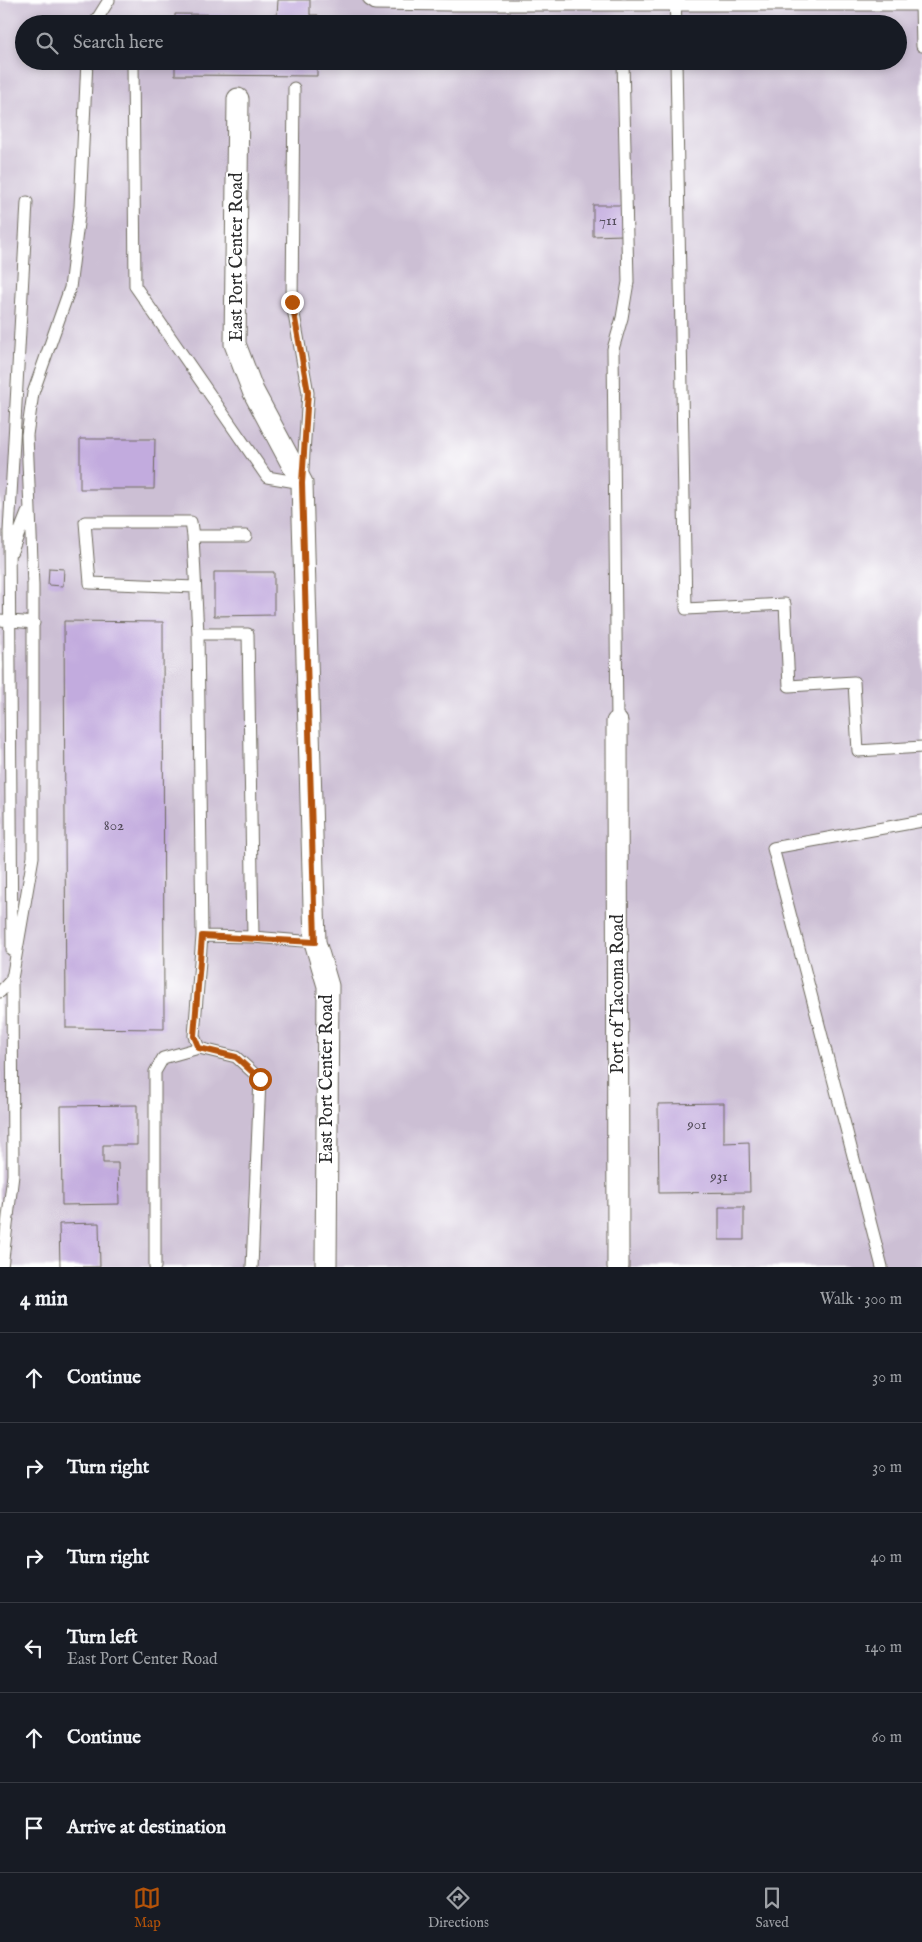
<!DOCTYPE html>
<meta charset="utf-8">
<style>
:root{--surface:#171b24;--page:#20242c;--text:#f1f3f6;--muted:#9ea1a6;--line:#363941;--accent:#b45309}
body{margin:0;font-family:"IM FELL English",serif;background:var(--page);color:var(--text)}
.stop{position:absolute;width:15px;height:15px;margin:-11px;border:4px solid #b45309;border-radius:50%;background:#fff}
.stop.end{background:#b45309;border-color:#fff;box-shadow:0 1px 5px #0008}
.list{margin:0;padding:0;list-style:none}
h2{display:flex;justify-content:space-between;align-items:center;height:65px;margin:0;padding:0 20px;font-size:21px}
h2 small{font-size:16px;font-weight:400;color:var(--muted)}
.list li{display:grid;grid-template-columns:32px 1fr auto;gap:15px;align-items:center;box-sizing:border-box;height:90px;padding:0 20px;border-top:1px solid var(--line)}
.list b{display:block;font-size:19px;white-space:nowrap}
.list p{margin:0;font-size:16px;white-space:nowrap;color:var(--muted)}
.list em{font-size:16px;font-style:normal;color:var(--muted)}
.icon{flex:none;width:28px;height:28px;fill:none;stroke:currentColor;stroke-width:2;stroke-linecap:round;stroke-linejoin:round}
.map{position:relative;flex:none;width:922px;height:1267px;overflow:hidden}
.search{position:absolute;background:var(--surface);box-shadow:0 2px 8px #0003;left:15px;right:15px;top:15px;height:55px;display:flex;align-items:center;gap:12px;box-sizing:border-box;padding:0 18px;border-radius:28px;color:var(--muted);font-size:19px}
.sheet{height:605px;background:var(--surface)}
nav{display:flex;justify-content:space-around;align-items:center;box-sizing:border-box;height:70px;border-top:1px solid var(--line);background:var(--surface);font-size:14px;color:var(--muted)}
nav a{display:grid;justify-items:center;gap:2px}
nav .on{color:var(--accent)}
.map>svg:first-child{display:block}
.industrial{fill:#ccbfd4;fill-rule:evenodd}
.building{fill:#c2abde}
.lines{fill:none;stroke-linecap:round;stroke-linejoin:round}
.service-casing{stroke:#6e6a5e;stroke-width:13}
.minor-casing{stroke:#6e6a5e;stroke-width:23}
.service{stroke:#fff;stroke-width:11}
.minor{stroke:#fff;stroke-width:21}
.route{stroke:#b45309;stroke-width:6}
.labels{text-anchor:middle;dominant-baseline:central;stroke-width:4;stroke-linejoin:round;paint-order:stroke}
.number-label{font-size:15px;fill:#514b58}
.street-label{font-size:18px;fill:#2b2b2b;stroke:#fff}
</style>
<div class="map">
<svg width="922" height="1267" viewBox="0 0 922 1267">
<rect width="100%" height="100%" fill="#fff"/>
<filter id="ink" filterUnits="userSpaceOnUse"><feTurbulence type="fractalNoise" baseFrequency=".02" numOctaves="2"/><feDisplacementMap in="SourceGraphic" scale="10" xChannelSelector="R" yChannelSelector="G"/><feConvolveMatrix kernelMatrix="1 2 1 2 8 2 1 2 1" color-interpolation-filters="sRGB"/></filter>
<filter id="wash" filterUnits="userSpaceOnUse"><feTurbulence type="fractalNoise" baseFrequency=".0096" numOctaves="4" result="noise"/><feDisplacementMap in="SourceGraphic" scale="20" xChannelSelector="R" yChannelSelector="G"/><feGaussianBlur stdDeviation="1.12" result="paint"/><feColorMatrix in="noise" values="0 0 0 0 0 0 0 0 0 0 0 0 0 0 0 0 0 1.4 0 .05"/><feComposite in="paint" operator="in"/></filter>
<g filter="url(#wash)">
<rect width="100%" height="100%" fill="#ebe0bd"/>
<!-- industrial -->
<path class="industrial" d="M0 0H922V1267H0ZM24 24H898V61H24Z"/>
<g id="blocks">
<!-- building -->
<path class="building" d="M278 0H310V15H318L317 24H175V14L277 15Z
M175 61H317V76L175 75Z
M593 205H623V235L593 236Z
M80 439H155L154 489H80Z
M49 568 64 569 63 586 48 585Z
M214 572H274V615L214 616Z
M64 621 163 622 164 1029 66 1028Z
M724 1103V1143L749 1142 750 1192 659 1193 658 1104Z
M137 1105V1145H103V1163H118L119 1204 62 1205 61 1106Z
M719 1207H744V1240H719Z
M99 1223 100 1267H60L59 1224Z"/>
</g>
</g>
<g filter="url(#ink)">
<use href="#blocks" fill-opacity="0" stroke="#6e6a5e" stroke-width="1"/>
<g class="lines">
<!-- service casing -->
<g class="service-casing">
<path id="service" d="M369 0 375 4 449 5H922
M675 0 676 24
M921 5 922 46
M94 24 109 0
M133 61 135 286 267 477 302 483 308 393 292 303 294 88
M676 61 686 609 785 604 789 686 854 682 858 751 922 747
M193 536H246
M12 551 27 513
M195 587 90 583 85 522H191L193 536 198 634
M0 620 34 623
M617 722 613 349 622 318 628 282 623 61
M202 936 194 1036 199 1048 236 1057 260 1079 252 1267
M253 937 202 936 198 634H248L253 937 315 942
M12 950 9 532 27 202
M0 992 12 979V976
M2 1267 13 1175 12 979 33 857V586L27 435 33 393 70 288 80 207 87 61
M155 1267V1072L163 1058 199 1048
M882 1267 773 848 922 821"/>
</g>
<!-- minor casing -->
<g class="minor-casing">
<path id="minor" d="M238 99 235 344 253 391 302 483 315 942 328 986 326 1267
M617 722 618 1267"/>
</g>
<!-- service -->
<use href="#service" class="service"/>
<!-- minor -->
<use href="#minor" class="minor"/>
</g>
</g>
<g class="lines" filter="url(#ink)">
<!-- route -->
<path class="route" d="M260 1079 236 1057 199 1048 194 1036 202 936 315 942 302 483 308 392 292 302"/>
</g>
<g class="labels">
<!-- number labels -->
<g class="number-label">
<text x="608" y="220">711</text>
<text x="114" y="825">802</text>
<text x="697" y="1124">901</text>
<text x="719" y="1176">931</text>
</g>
<!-- street labels -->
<g class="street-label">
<text transform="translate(237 257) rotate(-90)">East Port Center Road</text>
<text transform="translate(618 994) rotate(-90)">Port of Tacoma Road</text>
<text transform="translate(327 1079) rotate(-90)">East Port Center Road</text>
</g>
</g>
</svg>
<div class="stop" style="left:260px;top:1079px"></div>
<div class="stop end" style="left:292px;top:302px"></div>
<div class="search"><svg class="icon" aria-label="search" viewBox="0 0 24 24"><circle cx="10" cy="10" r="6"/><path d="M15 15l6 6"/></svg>Search here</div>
</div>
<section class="sheet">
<h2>4 min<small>Walk · 300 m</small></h2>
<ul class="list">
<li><svg class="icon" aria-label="ahead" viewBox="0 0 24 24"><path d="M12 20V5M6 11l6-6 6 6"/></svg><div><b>Continue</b></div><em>30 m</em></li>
<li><svg class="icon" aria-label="right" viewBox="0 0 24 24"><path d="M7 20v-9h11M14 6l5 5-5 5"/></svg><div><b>Turn right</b></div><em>30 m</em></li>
<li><svg class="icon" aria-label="right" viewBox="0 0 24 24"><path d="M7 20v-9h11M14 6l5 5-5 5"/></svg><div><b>Turn right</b></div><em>40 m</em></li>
<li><svg class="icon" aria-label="left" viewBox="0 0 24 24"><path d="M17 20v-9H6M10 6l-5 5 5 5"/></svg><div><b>Turn left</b><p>East Port Center Road</p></div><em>140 m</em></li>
<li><svg class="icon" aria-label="ahead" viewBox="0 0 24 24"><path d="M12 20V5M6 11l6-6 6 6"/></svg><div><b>Continue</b></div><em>60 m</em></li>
<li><svg class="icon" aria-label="arrive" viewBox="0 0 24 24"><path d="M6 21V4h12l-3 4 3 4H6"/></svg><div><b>Arrive at destination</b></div></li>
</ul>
</section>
<nav>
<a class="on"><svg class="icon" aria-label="map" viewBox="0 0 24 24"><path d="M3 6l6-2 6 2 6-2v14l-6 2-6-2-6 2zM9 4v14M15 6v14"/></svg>Map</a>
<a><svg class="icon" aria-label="directions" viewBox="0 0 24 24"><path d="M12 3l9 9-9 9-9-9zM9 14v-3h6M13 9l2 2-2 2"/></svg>Directions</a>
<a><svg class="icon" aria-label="saved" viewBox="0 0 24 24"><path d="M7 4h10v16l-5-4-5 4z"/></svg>Saved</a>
</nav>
